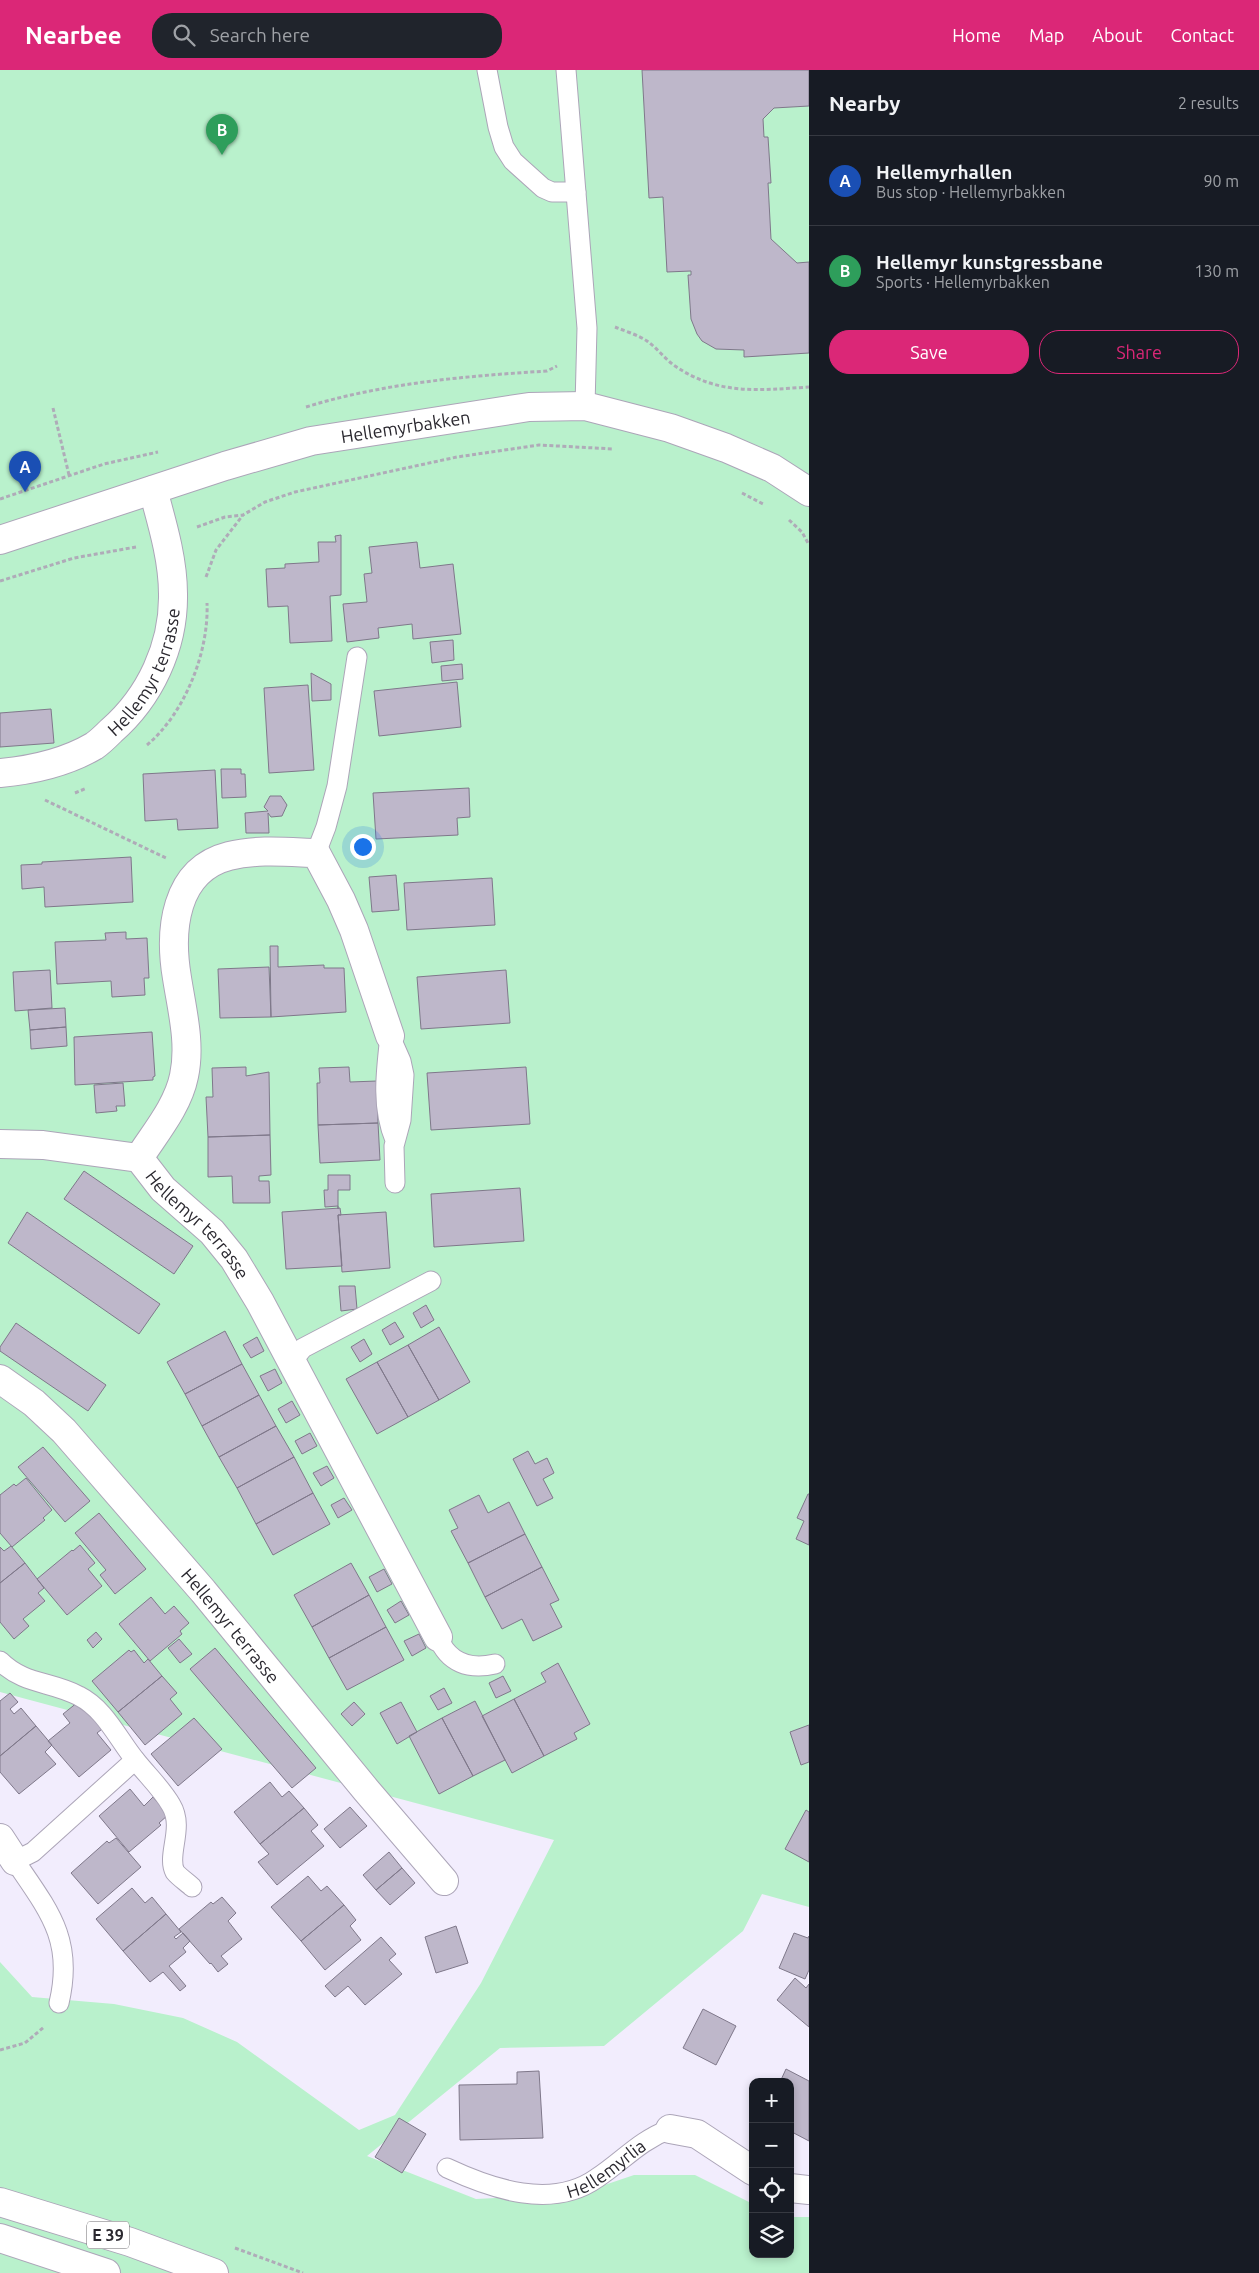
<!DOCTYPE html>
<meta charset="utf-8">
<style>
:root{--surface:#171b24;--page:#20242c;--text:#f1f3f6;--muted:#9ea1a6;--line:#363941;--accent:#db2777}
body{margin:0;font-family:Ubuntu,sans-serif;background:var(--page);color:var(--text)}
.controls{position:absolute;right:15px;bottom:15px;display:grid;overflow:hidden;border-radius:10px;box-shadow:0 2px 8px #0003}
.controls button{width:45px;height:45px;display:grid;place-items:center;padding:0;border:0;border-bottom:1px solid var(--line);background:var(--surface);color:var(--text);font:25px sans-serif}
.you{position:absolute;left:362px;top:776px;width:18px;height:18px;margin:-12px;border:4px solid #fff;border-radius:50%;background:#1a73e8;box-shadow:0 0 0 8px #1a73e833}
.badge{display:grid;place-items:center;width:32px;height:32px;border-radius:50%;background:var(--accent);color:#fff;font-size:16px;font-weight:700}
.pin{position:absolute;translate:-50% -41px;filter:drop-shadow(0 1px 2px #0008)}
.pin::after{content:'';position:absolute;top:26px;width:18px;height:15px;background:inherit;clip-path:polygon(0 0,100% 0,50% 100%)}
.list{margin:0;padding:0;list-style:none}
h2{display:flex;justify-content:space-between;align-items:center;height:65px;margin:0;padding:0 20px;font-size:21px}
h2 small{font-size:16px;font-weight:400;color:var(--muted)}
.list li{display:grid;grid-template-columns:32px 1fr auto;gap:15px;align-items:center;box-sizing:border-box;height:90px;padding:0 20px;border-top:1px solid var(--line)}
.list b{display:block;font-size:19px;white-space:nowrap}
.list p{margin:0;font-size:16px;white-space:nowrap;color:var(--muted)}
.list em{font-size:16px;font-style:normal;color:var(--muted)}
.actions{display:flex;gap:10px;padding:15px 20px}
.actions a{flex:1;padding:11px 0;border:1px solid var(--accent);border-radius:20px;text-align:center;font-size:18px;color:var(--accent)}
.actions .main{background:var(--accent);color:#fff}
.icon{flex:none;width:28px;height:28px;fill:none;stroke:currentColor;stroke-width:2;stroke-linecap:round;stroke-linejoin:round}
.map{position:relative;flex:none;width:809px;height:2203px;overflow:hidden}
header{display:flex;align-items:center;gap:30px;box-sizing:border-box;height:70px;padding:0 25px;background:var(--accent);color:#fff}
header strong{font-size:24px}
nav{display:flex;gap:28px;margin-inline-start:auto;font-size:18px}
.search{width:350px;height:45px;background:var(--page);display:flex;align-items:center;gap:12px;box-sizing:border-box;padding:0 18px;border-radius:20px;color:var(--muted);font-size:19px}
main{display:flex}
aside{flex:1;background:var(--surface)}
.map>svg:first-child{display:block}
.green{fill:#b9f1cc}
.building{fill:#beb7ca;stroke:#7f788a}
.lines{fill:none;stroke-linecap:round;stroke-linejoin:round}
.service-casing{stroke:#aca5b8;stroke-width:21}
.minor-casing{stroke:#aca5b8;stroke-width:30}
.tertiary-casing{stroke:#aca5b8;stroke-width:30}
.trunk-casing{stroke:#aca5b8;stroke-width:30}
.path{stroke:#afabb8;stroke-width:3;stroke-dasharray:4 2.5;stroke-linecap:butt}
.service{stroke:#fff;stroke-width:19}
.minor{stroke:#fff;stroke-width:28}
.tertiary{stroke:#fff;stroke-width:28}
.trunk{stroke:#fff;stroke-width:28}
.labels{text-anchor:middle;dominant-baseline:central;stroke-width:4.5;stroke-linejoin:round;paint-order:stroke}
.shield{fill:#fff;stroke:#6a686d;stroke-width:1}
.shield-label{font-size:16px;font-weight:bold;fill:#2a282f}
.street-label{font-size:18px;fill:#2a282f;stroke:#fff}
</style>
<header>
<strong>Nearbee</strong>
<div class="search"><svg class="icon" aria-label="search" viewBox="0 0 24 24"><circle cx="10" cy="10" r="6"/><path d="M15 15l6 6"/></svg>Search here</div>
<nav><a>Home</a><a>Map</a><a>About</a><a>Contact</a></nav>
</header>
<main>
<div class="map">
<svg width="809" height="2203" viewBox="0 0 809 2203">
<rect width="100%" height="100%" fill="#f2edfd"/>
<!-- green -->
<path class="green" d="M0 0H809V1837L762 1824 743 1861 604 1976 500 1978 367 2086 476 2129 578 2124 634 2105H695L753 2134V2184H790V2147H809V2203H0V1892L32 1927 114 1934 183 1948 237 1972 359 2060 395 2045 481 1913 554 1770 0 1622Z"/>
<!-- building -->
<path class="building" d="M642 0H809V36L774 38 763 49 764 67H768L771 113H768L771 169 797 193 809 192V283L744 287V280L716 279 702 271 697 264 691 249 688 205H691V201L667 202 663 127 649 128Z
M341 465V525L330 526 332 571 290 573 288 536 268 537 266 499 285 498V494L319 492 318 472H336L335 466Z
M417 472 420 498 453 494 461 564 413 569 412 554 378 558 379 568 347 572 343 534 367 532 364 504 372 503 369 477Z
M453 570 454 590 432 593 430 572Z
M462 594 463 609 442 611 441 596Z
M311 603 331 614V630L312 631Z
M457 612 461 657 379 666 374 621Z
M308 615 314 700 269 703 264 618Z
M51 639 54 673 0 677V643Z
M221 699H241V704H245L246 727 222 728Z
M215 700 218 758 178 760 177 749 145 751 143 704Z
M469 718 470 747 457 748 458 765 376 769 373 723Z
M270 726H281L287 735 282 746 271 747 268 743 269 763H246L245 743 268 741 264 737Z
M131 787 133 832 45 837 44 817 22 819 21 795 42 794V792Z
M396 805 399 840 372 842 369 807Z
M492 808 495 855 407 860 404 813Z
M126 862V869L147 868 149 908H144L145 925 112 927 111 911 57 914 55 872 106 870 105 863Z
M270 876H278V897L324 895V898H344L346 942 271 947Z
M269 897 271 947 220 948 218 899Z
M50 900 52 938 15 941 13 902Z
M506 900 510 953 421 959 417 907Z
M65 938 66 957 30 960 28 940Z
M66 957 67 976 31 979 30 960Z
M152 962 155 1006 153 1007V1010L75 1015 74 967Z
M246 997V1006L269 1002 270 1065 208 1067 206 1027H213L212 998Z
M349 997 350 1012 377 1011 378 1053 318 1055 317 1013H320L319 998Z
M526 997 530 1054 431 1060 427 1003Z
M123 1013 125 1036H116L117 1041 96 1043 94 1015Z
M378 1053 380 1090 320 1093 318 1055Z
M270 1065 271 1105 259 1106V1111H269L270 1133H233L232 1106 208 1107V1067Z
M84 1101 193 1176 174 1204 64 1129Z
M328 1105H350V1120H338V1139V1136L325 1137 324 1120H328Z
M520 1118 524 1171 434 1177 431 1124Z
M340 1138 341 1145H338L342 1196 286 1199 282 1142Z
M27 1142 160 1234 139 1264 8 1173Z
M386 1142 390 1198 342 1202 338 1145Z
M339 1216H355L357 1239 341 1241Z
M426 1235 434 1250 421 1258 413 1243Z
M395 1252 404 1267 390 1275 382 1260Z
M16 1253 106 1315 88 1341 0 1281V1277Z
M439 1257 470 1312 439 1330 408 1275Z
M225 1261 242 1294 185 1324 167 1292Z
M257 1267 264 1281 251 1288 243 1275Z
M364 1269 372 1284 360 1292 351 1277Z
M408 1275 439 1330 408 1347 377 1292Z
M377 1292 408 1347 377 1364 346 1309Z
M242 1294 259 1325 202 1356 185 1324Z
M275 1299 282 1313 268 1321 260 1306Z
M259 1325 276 1356 219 1387 202 1356Z
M292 1331 300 1345 286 1353 278 1339Z
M276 1356 294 1387 237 1418 219 1387Z
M310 1363 317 1376 302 1384 295 1371Z
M43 1377 90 1431 65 1452 18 1397Z
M528 1381 535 1394 547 1388 554 1403 543 1409 553 1428 537 1436 513 1389Z
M294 1387 313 1423 256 1454 237 1418Z
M327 1396 334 1408 321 1416 313 1403Z
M26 1408 52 1440 43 1448 45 1450 12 1477 0 1463V1425L14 1414 16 1416Z
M313 1423 330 1454 273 1485 256 1454Z
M808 1424H809V1475L796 1469 804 1451 797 1448Z
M479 1425 488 1443 509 1432 525 1464 468 1493 451 1461 458 1458 449 1440Z
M344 1428 352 1440 338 1448 331 1435Z
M99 1443 146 1499 115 1524 100 1505 106 1500 75 1463Z
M525 1464 542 1497 485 1527 468 1493Z
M80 1475 95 1493 88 1499 102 1516 67 1545 37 1509 72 1480 73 1481Z
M11 1476 25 1493 0 1513V1477L4 1481Z
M25 1493 44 1518 38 1523 45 1531 23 1549 29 1556 14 1569 0 1552V1513Z
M351 1493 369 1525 312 1557 294 1525Z
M542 1497 559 1530 550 1534 562 1557 533 1571 522 1549 502 1559 485 1527Z
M384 1499 392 1514 377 1522 369 1507Z
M369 1525 386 1557 329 1588 312 1557Z
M151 1527 165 1544 174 1536 189 1553 180 1561 182 1564 150 1591 119 1554Z
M401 1531 409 1545 395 1553 387 1540Z
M386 1557 404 1590 347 1620 329 1588Z
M96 1562 102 1569 93 1578 87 1570Z
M419 1564 426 1578 412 1586 404 1571Z
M179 1569 192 1584 180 1593 168 1578Z
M215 1578 316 1698 292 1718 190 1599Z
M129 1580 131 1582 134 1580 144 1593 148 1589 162 1606 118 1642 92 1611Z
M558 1593 590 1654 574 1663 577 1669 544 1686 514 1629 546 1612 541 1603Z
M162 1606 177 1623 170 1629 182 1644 145 1675 118 1642Z
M503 1606 511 1621 496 1628 489 1613Z
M444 1618 452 1633 438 1640 430 1626Z
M10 1623 18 1632 10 1639 14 1644 21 1638 36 1656 0 1686V1631Z
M514 1629 544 1686 512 1703 482 1646Z
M475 1631 505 1690 473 1706 442 1648Z
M78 1632 106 1656 97 1663 111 1680 79 1707 48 1671 70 1653 63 1644Z
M354 1632 365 1644 352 1656 341 1644Z
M401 1632 417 1662 397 1674 380 1643Z
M194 1648 222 1679 178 1716 151 1684Z
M442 1648 473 1706 439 1724 409 1666Z
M809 1655V1692L801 1695 790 1662Z
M36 1656 52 1675 45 1682 56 1694 19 1724 0 1702V1686Z
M270 1712 282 1727 289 1721 304 1738 260 1774 234 1742Z
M130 1719 144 1736 153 1727 168 1745 159 1753 161 1755 129 1782 99 1746Z
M350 1737 367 1756 340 1778 324 1759Z
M304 1738 318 1755 311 1761 324 1776 277 1815 258 1792 269 1784 260 1774Z
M806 1740 809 1742V1792L785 1779Z
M116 1768 141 1797 98 1834 71 1803 107 1771 109 1773Z
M389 1782 402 1798 376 1820 363 1805Z
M402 1798 415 1813 390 1835 376 1820Z
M308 1806 321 1821 327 1816 344 1835 301 1871 271 1837Z
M132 1818 145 1833 152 1827 166 1844 123 1881 96 1849Z
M222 1827 236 1843 228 1851 242 1869 221 1886 228 1894 218 1902 211 1893 210 1894 179 1859 211 1832 213 1834Z
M344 1835 356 1850 350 1856 361 1870 325 1900 301 1871Z
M166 1844 181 1862 174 1867 176 1869 183 1863 190 1871 183 1878 186 1882 169 1896 186 1916 180 1921 163 1902 150 1912 123 1881Z
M456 1856 468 1893 436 1903 425 1867Z
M794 1863 808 1868 809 1866V1900L805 1909 779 1898Z
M381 1867 396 1884 389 1890 402 1904 365 1935 348 1916 335 1927 325 1916Z
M795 1908 806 1918 809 1914V1957L777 1930Z
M703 1939 736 1956 716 1995 683 1978Z
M786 1999 809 2011V2071L790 2061V2012H780Z
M539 2001 543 2068 460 2070 459 2015 517 2014V2002Z
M399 2048 426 2064 402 2103 375 2087Z"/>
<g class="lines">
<!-- service casing -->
<g class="service-casing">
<g id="service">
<path d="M487 0 498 57 504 77 513 91 543 118 552 122H576"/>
<path d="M566 0 587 258 585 336"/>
<path d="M316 783 326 757 337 716 357 587"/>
<path d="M395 1070C381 1037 386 1001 390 966L401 991 404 1005 401 1050 394 1076 395 1113"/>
<path d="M291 1293 303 1278 431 1211"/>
<path d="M438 1567C448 1593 469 1600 495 1594"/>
<path d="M0 1591C24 1615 51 1611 79 1626 105 1639 118 1669 136 1691 148 1706 162 1719 171 1735 185 1758 166 1785 175 1802 179 1807 188 1813 192 1817"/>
<path d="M59 1933C74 1870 49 1841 15 1791L33 1782 135 1690"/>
<path id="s1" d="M447 2098C492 2119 552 2140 597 2108 624 2090 639 2071 670 2059"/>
</g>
</g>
<!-- minor casing -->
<g class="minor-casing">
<g id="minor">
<path id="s2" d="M0 703C33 700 65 693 94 676 100 672 106 666 111 661 150 627 174 576 173 524 173 489 162 453 153 420"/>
<path id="s3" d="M0 1074 43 1075 139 1088 163 1119 212 1162 234 1189 260 1232 438 1567"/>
<path d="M139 1088C155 1063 178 1036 184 1006 191 974 182 940 177 908 169 861 174 800 229 786 257 779 287 782 316 783L341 830 354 860 390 966"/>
<path id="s4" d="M0 1309 34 1333 64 1361 203 1521 366 1720 444 1811"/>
<path d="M0 1768 15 1791"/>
<path d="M670 2059 697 2064 753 2101"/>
<path d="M790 2118 809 2120"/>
</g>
</g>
<!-- tertiary casing -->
<g class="tertiary-casing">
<g id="tertiary">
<path id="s5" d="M0 470 225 396 311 371 529 337 585 336 670 358 726 378 772 398 809 422"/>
</g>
</g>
<!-- trunk casing -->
<g class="trunk-casing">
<path id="trunk" d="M0 2132 130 2172 214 2203
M0 2168 106 2203"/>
</g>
<!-- path -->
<path class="path" d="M615 257C625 261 638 265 647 271 657 278 665 289 675 296 719 326 760 320 809 317
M306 337C384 313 466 306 547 301L557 296
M53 338 69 405
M742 423 765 435
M0 429 104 394 158 382
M789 450 802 462 809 475
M197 457 225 447 243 445 265 432 295 422 457 387 539 375 614 379
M206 507 216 480 243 445
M0 511 74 488 136 477
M147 675C185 643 209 582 207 533
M75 723 87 718
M45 730 168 789
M0 1980 25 1973 44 1957
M235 2178 303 2203"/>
<!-- service -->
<use href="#service" class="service"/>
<!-- minor -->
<use href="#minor" class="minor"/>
<!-- tertiary -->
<use href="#tertiary" class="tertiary"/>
<!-- trunk -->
<use href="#trunk" class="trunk"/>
</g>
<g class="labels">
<!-- shield labels -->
<rect class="shield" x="87" y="2151.5" width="42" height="27" rx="4"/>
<g class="shield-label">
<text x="108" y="2165">E 39</text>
</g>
<!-- street labels -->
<g class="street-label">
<text stroke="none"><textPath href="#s5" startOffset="422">Hellemyrbakken</textPath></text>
<text stroke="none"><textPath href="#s2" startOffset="191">Hellemyr terrasse</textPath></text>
<text stroke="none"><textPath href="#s3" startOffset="229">Hellemyr terrasse</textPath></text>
<text stroke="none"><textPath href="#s4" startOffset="339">Hellemyr terrasse</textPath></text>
<text stroke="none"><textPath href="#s1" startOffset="170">Hellemyrlia</textPath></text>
</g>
</g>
</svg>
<div class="controls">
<button>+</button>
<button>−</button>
<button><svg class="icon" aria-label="locate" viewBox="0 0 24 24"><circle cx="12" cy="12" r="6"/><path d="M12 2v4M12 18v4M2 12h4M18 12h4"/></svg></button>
<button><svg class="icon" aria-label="layers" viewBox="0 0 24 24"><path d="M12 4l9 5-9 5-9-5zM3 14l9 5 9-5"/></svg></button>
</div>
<div class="you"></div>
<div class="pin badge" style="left:25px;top:422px;background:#1a4fb4">A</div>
<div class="pin badge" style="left:222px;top:85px;background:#2e9e5b">B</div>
</div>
<aside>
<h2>Nearby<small>2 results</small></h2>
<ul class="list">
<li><span class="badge" style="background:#1a4fb4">A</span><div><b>Hellemyrhallen</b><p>Bus stop · Hellemyrbakken</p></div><em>90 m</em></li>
<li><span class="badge" style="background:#2e9e5b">B</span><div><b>Hellemyr kunstgressbane</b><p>Sports · Hellemyrbakken</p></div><em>130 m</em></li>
</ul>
<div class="actions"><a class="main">Save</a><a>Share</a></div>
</aside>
</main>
